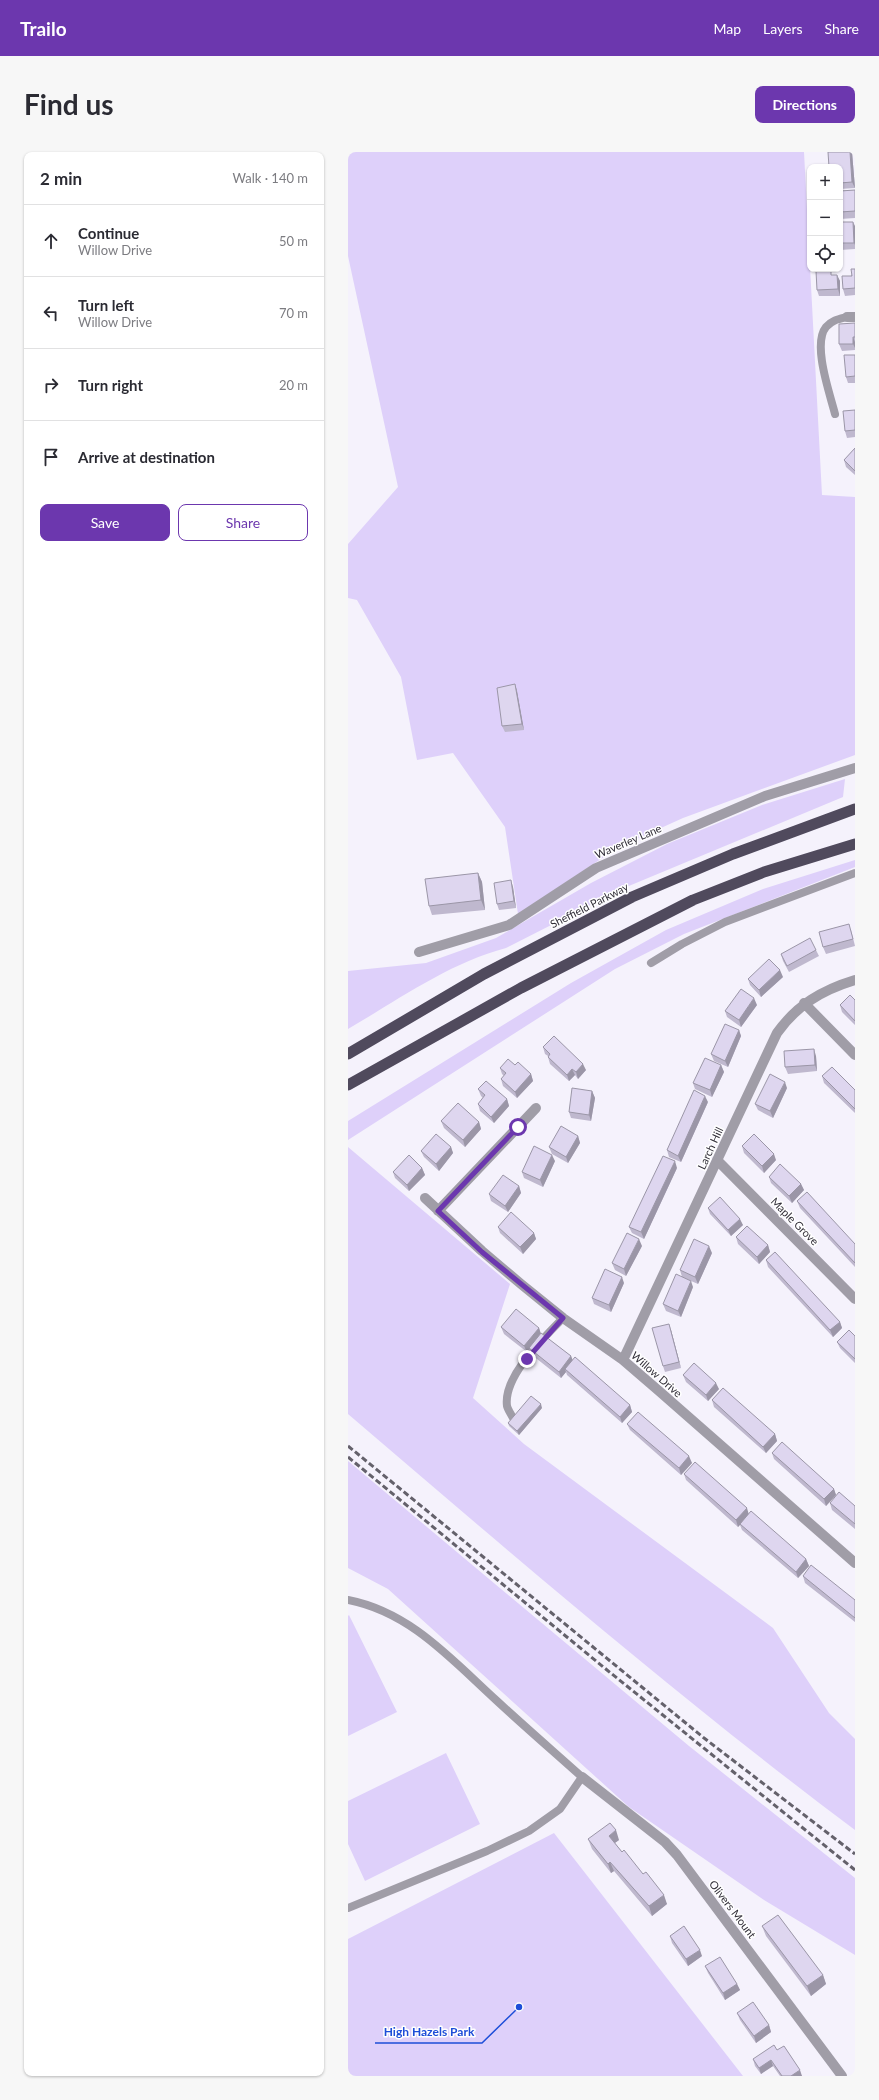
<!DOCTYPE html>
<meta charset="utf-8">
<style>
:root{--surface:#fff;--page:#f7f7f7;--text:#2b2b33;--muted:#7c7c81;--line:#e1e1e2;--accent:#6c37ae}
body{margin:0;font-family:Lato,sans-serif;background:var(--page);color:var(--text)}
.controls{position:absolute;right:12px;top:12px;display:grid;overflow:hidden;border-radius:8px;box-shadow:0 1px 3px #0004}
.controls button{width:36px;height:36px;display:grid;place-items:center;padding:0;border:0;border-bottom:1px solid var(--line);background:var(--surface);color:var(--text);font:20px sans-serif}
.stop{position:absolute;width:12px;height:12px;margin:-9px;border:3px solid #6c37ae;border-radius:50%;background:#fff}
.stop.end{background:#6c37ae;border-color:#fff;box-shadow:0 1px 4px #0008}
.list{margin:0;padding:0;list-style:none}
h2{display:flex;justify-content:space-between;align-items:center;height:52px;margin:0;padding:0 16px;font-size:17px}
h2 small{font-size:13px;font-weight:400;color:var(--muted)}
.list li{display:grid;grid-template-columns:26px 1fr auto;gap:12px;align-items:center;box-sizing:border-box;height:72px;padding:0 16px;border-top:1px solid var(--line)}
.list b{display:block;font-size:15px;white-space:nowrap}
.list p{margin:0;font-size:13px;white-space:nowrap;color:var(--muted)}
.list em{font-size:13px;font-style:normal;color:var(--muted)}
.actions{display:flex;gap:8px;padding:12px 16px}
.actions a{flex:1;padding:9px 0;border:1px solid var(--accent);border-radius:8px;text-align:center;font-size:14px;color:var(--accent)}
.actions .main{background:var(--accent);color:#fff}
.icon{flex:none;width:22px;height:22px;fill:none;stroke:currentColor;stroke-width:2;stroke-linecap:round;stroke-linejoin:round}
.map{position:relative;flex:none;width:507px;height:1924px;overflow:hidden;border-radius:8px}
header{display:flex;align-items:center;gap:24px;box-sizing:border-box;height:56px;padding:0 20px;background:var(--accent);color:#fff}
header strong{font-size:19px}
nav{display:flex;gap:22px;margin-inline-start:auto;font-size:14px}
.intro{display:flex;align-items:center;justify-content:space-between;box-sizing:border-box;height:96px;padding:0 24px}
h1{margin:0;font-size:28px}
.button{padding:10px 18px;border-radius:8px;background:var(--accent);color:#fff;font-size:14px;font-weight:700}
main{display:flex;gap:24px;padding:0 24px}
aside{flex:1;background:var(--surface);border-radius:8px;box-shadow:0 1px 3px #0004}
.map>svg:first-child{display:block}
.green{fill:#ded0fa}
.lines{fill:none;stroke-linecap:round;stroke-linejoin:round}
.service{stroke:#a09da7;stroke-width:8}
.minor{stroke:#a09da7;stroke-width:10}
.trunk{stroke:#504a5d;stroke-width:11}
.rail{stroke:#64616b;stroke-width:3;stroke-dasharray:6 3;stroke-linecap:butt}
.wall{fill:#bfb8ce}
.shaded-wall{fill:#9b96a7}
.building{fill:#ded6ef;stroke:#9b96a7}
.route{stroke:#6c37ae;stroke-width:5}
.labels{text-anchor:middle;dominant-baseline:central;stroke-width:3;stroke-linejoin:round;paint-order:stroke}
.street-label{font-size:11px;fill:#312e38;stroke:#fff}
.leader{fill:none;stroke:#1d4ed8;stroke-width:1.5}
.callout-dot{fill:#1d4ed8;stroke:#fff;stroke-width:1.5}
.callout-label{font-size:12px;text-anchor:middle;font-weight:bold;fill:#1d4ed8;stroke:#fff;stroke-width:3;stroke-linejoin:round;paint-order:stroke}
</style>
<header>
<strong>Trailo</strong>
<nav><a>Map</a><a>Layers</a><a>Share</a></nav>
</header>
<div class="intro"><h1>Find us</h1><a class="button">Directions</a></div>
<main>
<aside>
<h2>2 min<small>Walk · 140 m</small></h2>
<ul class="list">
<li><svg class="icon" aria-label="ahead" viewBox="0 0 24 24"><path d="M12 20V5M6 11l6-6 6 6"/></svg><div><b>Continue</b><p>Willow Drive</p></div><em>50 m</em></li>
<li><svg class="icon" aria-label="left" viewBox="0 0 24 24"><path d="M17 20v-9H6M10 6l-5 5 5 5"/></svg><div><b>Turn left</b><p>Willow Drive</p></div><em>70 m</em></li>
<li><svg class="icon" aria-label="right" viewBox="0 0 24 24"><path d="M7 20v-9h11M14 6l5 5-5 5"/></svg><div><b>Turn right</b></div><em>20 m</em></li>
<li><svg class="icon" aria-label="arrive" viewBox="0 0 24 24"><path d="M6 21V4h12l-3 4 3 4H6"/></svg><div><b>Arrive at destination</b></div></li>
</ul>
<div class="actions"><a class="main">Save</a><a>Share</a></div>
</aside>
<div class="map">
<svg width="507" height="1924" viewBox="0 0 507 1924">
<rect width="100%" height="100%" fill="#f5f2fc"/>
<!-- green -->
<path class="green" d="M0 0H456L474 343 507 345V603L335 666 271 695 170 762 157 675 105 601 69 608 53 525 9 448 0 446V392L50 335 0 104Z
M497 627 495 645 276 736 158 796C101 811 50 848 0 877V819L78 811 148 786 243 731 319 692 414 653Z
M507 708V715L336 782 267 817 0 988V969L223 831 318 778 415 737Z
M0 995 162 1132 125 1246 176 1292 425 1476 481 1561 507 1587V1678C332 1547 166 1404 0 1262Z
M0 1309 341 1594 507 1726V1803L416 1748 281 1655 40 1437 0 1416Z
M1 1463 49 1560 0 1584V1464Z
M98 1601 132 1672 17 1729 0 1692V1649Z
M206 1681 395 1924H0V1787Z"/>
<g class="lines">
<!-- service -->
<path class="service" d="M487 262C482 242 464 192 478 175 484 168 491 167 499 165
M303 811 334 792 377 770 507 721
M165 1266C163 1262 160 1258 159 1254 155 1224 196 1186 215 1166
M0 1448C62 1460 103 1507 148 1548 176 1574 205 1599 234 1625L212 1657 181 1679 139 1699 0 1756"/>
<!-- minor -->
<path class="minor" d="M499 165H507
M71 800 161 773 248 716 417 644 507 616
M456 851 507 903
M369 1008 507 1147
M77 1046 134 1099 173 1132 215 1166 275 1208 311 1239 507 1411
M90 1059 188 956
M275 1208 429 881C449 853 474 838 507 828
M234 1625 317 1690 329 1703 494 1924"/>
<!-- trunk -->
<path class="trunk" d="M0 902 136 822 284 745 385 702 507 657
M0 933 173 836 345 748 416 720 507 692"/>
<!-- rail -->
<path class="rail" d="M0 1294 356 1586 507 1702
M0 1305 259 1518 507 1718"/>
</g>
<!-- wall -->
<path class="wall" d="M480 0H504L507 36 492 37V15Z
M507 38V66L492 67V39Z
M492 70 507 74V97L492 98Z
M507 117V143L497 144 495 137Z
M485 123H489L492 129V144H471L469 138Z
M507 171V198L494 199 491 192Z
M507 203V231H500L498 225Z
M507 258V285L499 286 497 279Z
M507 296V323L498 315 496 308Z
M167 532 169 539 176 578 157 580 154 574Z
M130 721 134 730 137 758 84 763 81 754Z
M165 735 168 756 151 758 149 752Z
M503 778 507 794 478 802 475 795Z
M468 798 471 804 441 820 435 809 433 802Z
M435 825 413 845 402 833 400 827Z
M507 848V873L494 860 492 853Z
M409 853 393 875 379 865 377 859Z
M391 878 393 884 380 915 366 909 363 902Z
M195 895 238 918 230 927 227 923 221 929 202 912 200 905V904L197 902Z
M468 904 469 919 440 922 437 915Z
M167 913 183 922 185 929 169 946 155 934 153 927 156 924 154 922 152 916Z
M373 913 376 920 364 945 347 937 345 931Z
M474 924 507 938V961L476 931Z
M439 936 425 966 410 958 407 952Z
M130 937 159 947 161 954 146 971 132 959 130 952 135 946 133 944Z
M244 939 247 946 243 969 223 966 221 960Z
M360 950 333 1010 321 1005 319 998Z
M93 969 131 970 133 977 117 995 96 976Z
M230 984 232 991 220 1011 204 1002 201 995Z
M394 994 428 1008 416 1021 396 1001Z
M103 995 105 1001 91 1019 76 1005 73 999Z
M207 1009 195 1035 176 1026 174 1020Z
M74 1016 77 1023 61 1039 47 1026 45 1020Z
M329 1016 296 1087 284 1081 281 1075Z
M421 1025 453 1032 456 1038 444 1051 423 1031Z
M171 1034 173 1041 160 1060 143 1049 141 1042Z
M449 1049 507 1092V1115L452 1056Z
M360 1056 395 1073 383 1084 362 1062Z
M150 1075 186 1081 188 1087 175 1102 152 1081Z
M388 1085 420 1093 422 1100 411 1112 390 1092Z
M294 1094 278 1124 267 1118 264 1111Z
M364 1101 350 1132 334 1125 332 1118Z
M418 1108 492 1170 494 1176 485 1185 420 1115Z
M276 1131 263 1160 246 1152 244 1146Z
M345 1135 333 1165 318 1159 315 1152Z
M153 1175 191 1176 193 1182 223 1204 224 1208 282 1253 284 1260 274 1271 219 1223 218 1220 213 1226 184 1203 182 1197 179 1200 156 1182Z
M323 1178 333 1216 317 1220 315 1214Z
M507 1184V1211L492 1196 489 1190Z
M335 1223 371 1237 360 1249 338 1230Z
M364 1248 427 1282 429 1289 418 1301 366 1255Z
M194 1256 171 1283 161 1274 160 1271Z
M279 1272 344 1311 333 1323 282 1278Z
M424 1301 486 1337 488 1343 478 1354 426 1307Z
M336 1322 401 1362 458 1407 461 1414 450 1426 394 1378 392 1373 390 1375 338 1328Z
M482 1351 507 1354V1377L484 1358Z
M455 1424 507 1448V1470L457 1431Z
M240 1687 271 1688 267 1691 274 1700 295 1722 319 1752 304 1764 266 1719 263 1721 244 1697Z
M414 1774 475 1823 478 1832 463 1844 418 1784Z
M322 1784 354 1804 340 1814 324 1791Z
M357 1814 389 1832 392 1838 377 1848 360 1821Z
M389 1861 421 1873 423 1880 408 1891 392 1868Z
M429 1898 454 1924H432L425 1914 413 1922 407 1914 405 1907Z"/>
<!-- shaded-wall -->
<path class="shaded-wall" d="M502 0H504L507 36 504 30Z
M505 70 507 74V93L506 91Z
M489 123 492 129V144L490 137Z
M505 185 507 190V196L505 192Z
M167 532 169 539 176 578 174 572Z
M130 721 134 730 137 758 133 748Z
M163 728 165 735 168 756 166 749Z
M432 818 435 825 413 845 411 838Z
M406 846 409 853 393 875 391 868Z
M391 878 393 884 380 915 377 909Z
M466 897 468 904 469 919 467 913Z
M235 912 238 918 230 927 228 920Z
M373 913 376 920 364 945 362 938Z
M224 917 227 923 221 929 219 923Z
M183 922 185 929 169 946 167 940Z
M437 930 439 936 425 966 422 959Z
M244 939 247 946 243 969 241 963Z
M357 944 360 950 333 1010 330 1004Z
M159 947 161 954 146 971 143 965Z
M131 970 133 977 117 995 115 988Z
M230 984 232 991 220 1011 218 1005Z
M103 995 105 1001 91 1019 88 1012Z
M426 1002 428 1008 416 1021 414 1014Z
M204 1003 207 1009 195 1035 192 1028Z
M327 1009 329 1016 296 1087 293 1080Z
M74 1016 77 1023 61 1039 59 1033Z
M453 1032 456 1038 444 1051 441 1044Z
M171 1034 173 1041 160 1060 157 1054Z
M392 1067 395 1073 383 1084 380 1078Z
M186 1081 188 1087 175 1102 172 1095Z
M291 1087 294 1094 278 1124 276 1117Z
M420 1093 422 1100 411 1112 409 1105Z
M361 1094 364 1101 350 1132 347 1125Z
M274 1125 276 1131 263 1160 261 1153Z
M343 1129 345 1135 333 1165 330 1159Z
M492 1170 494 1176 485 1185 482 1178Z
M321 1172 323 1178 333 1216 331 1210Z
M191 1176 193 1182 179 1200 176 1194Z
M223 1204 226 1211 217 1217 218 1220 213 1226 211 1220Z
M368 1231 371 1237 360 1249 358 1243Z
M193 1252 194 1256 171 1283 169 1279Z
M282 1253 284 1260 274 1271 272 1265Z
M427 1282 429 1289 418 1301 415 1295Z
M341 1304 344 1311 333 1323 331 1316Z
M486 1337 488 1343 478 1354 476 1347Z
M399 1356 401 1363 390 1375 388 1368Z
M458 1407 461 1414 450 1426 448 1420Z
M268 1678 271 1688 264 1693 261 1684Z
M262 1710 266 1719 263 1721 260 1712Z
M316 1743 319 1752 304 1764 301 1754Z
M352 1798 354 1804 340 1814 338 1807Z
M475 1823 478 1832 463 1844 459 1834Z
M389 1832 392 1838 377 1848 375 1841Z
M421 1873 423 1880 408 1891 406 1884Z
M423 1908 425 1914 413 1922 411 1916Z
M452 1918 454 1924H443Z"/>
<!-- building -->
<path class="building" d="M480 0H502L504 30 492 31V15H481Z
M507 38V59L492 60V39Z
M492 70H505L506 91H492Z
M503 117H507V136L495 137 494 124H504Z
M483 118V123H489L490 137 469 138 468 119Z
M507 171V185H505V192H491V172Z
M496 203H507V224L498 225Z
M507 258V278L497 279 495 259Z
M507 296V319L496 308Z
M167 532 174 572 154 574 149 536Z
M130 721 133 748 81 754 77 727Z
M163 728 166 749 149 752 146 731Z
M501 772 505 787 475 795 471 780Z
M462 786 468 798 439 814 433 802Z
M421 807 432 818 411 838 400 827Z
M393 837 406 846 391 868 377 859Z
M502 843 507 848V869L492 853Z
M377 872 391 878 377 909 363 902Z
M206 884 235 912 228 920 224 917 219 923 200 905 202 902 195 895Z
M466 897 467 913 437 915 436 899Z
M357 906 373 913 362 938 345 931Z
M160 907 167 913 170 910 183 922 167 940 153 927 158 921 152 916Z
M484 915 507 938V957L474 924Z
M422 922 437 930 422 959 407 952Z
M138 929 159 947 143 965 130 952 137 943 130 937Z
M224 936 244 939 241 963 221 960Z
M346 938 357 944 330 1004 319 998Z
M110 951 131 970 115 988 93 969Z
M213 974 230 984 218 1005 201 995Z
M88 982 103 995 88 1012 73 999Z
M406 982 426 1002 414 1014 394 994Z
M186 994 204 1003 192 1028 174 1020Z
M61 1003 74 1016 59 1033 45 1020Z
M315 1004 327 1009 293 1080 281 1075Z
M432 1012 453 1032 441 1044 421 1025Z
M155 1023 171 1034 157 1054 141 1042Z
M459 1040 507 1092V1111L449 1049Z
M372 1045 392 1067 380 1078 360 1056Z
M163 1060 186 1081 172 1095 150 1075Z
M399 1074 420 1093 409 1105 388 1085Z
M279 1081 291 1087 276 1117 264 1111Z
M346 1087 361 1094 347 1125 332 1118Z
M427 1100 492 1170 482 1178 418 1108Z
M257 1117 274 1125 261 1153 244 1146Z
M328 1122 343 1129 330 1159 315 1152Z
M168 1157 191 1176 176 1194 153 1175Z
M321 1172 331 1210 315 1214 304 1176Z
M501 1178 507 1184V1207L489 1190Z
M193 1181 223 1204 211 1220 181 1196Z
M227 1205 282 1253 272 1265 217 1217Z
M346 1211 368 1231 358 1243 335 1223Z
M375 1236 427 1282 415 1295 364 1248Z
M183 1244 193 1252 169 1279 160 1271Z
M290 1260 341 1304 331 1316 279 1272Z
M434 1290 486 1337 476 1347 424 1301Z
M347 1310 399 1356 388 1368 336 1322Z
M491 1340 507 1354V1372L482 1351Z
M403 1359 458 1407 448 1420 392 1372Z
M463 1413 507 1448V1466L455 1424Z
M262 1671 268 1678 261 1684 274 1700 276 1698 295 1722 298 1720 316 1743 301 1754 262 1710 260 1712 240 1687Z
M430 1763 475 1823 459 1834 414 1774Z
M336 1774 352 1798 338 1807 322 1784Z
M372 1805 389 1832 375 1841 357 1814Z
M405 1850 421 1873 406 1884 389 1861Z
M426 1893 429 1898 436 1894 452 1918 443 1924H434L423 1908 411 1916 405 1907Z"/>
<g class="lines">
<!-- route -->
<path class="route" d="M170 975 90 1059 134 1100 215 1166 179 1207"/>
</g>
<g class="labels">
<!-- street labels -->
<g class="street-label">
<text transform="translate(280 689) rotate(-23)">Waverley Lane</text>
<text transform="translate(241 753) rotate(-27)">Sheffield Parkway</text>
<text transform="translate(362 996) rotate(-65)">Larch Hill</text>
<text transform="translate(447 1069) rotate(45)">Maple Grove</text>
<text transform="translate(309 1222) rotate(41)">Willow Drive</text>
<text transform="translate(385 1757) rotate(53)">Olivers Mount</text>
</g>
</g>
<!-- callouts -->
<path class="leader" d="M171 1855L134 1891H27"/>
<circle class="callout-dot" cx="171" cy="1855" r="4"/>
<g class="callout-label">
<text x="81" y="1884">High Hazels Park</text>
</g>
</svg>
<div class="controls">
<button>+</button>
<button>−</button>
<button><svg class="icon" aria-label="locate" viewBox="0 0 24 24"><circle cx="12" cy="12" r="6"/><path d="M12 2v4M12 18v4M2 12h4M18 12h4"/></svg></button>
</div>
<div class="stop" style="left:170px;top:975px"></div>
<div class="stop end" style="left:179px;top:1207px"></div>
</div>
</main>
